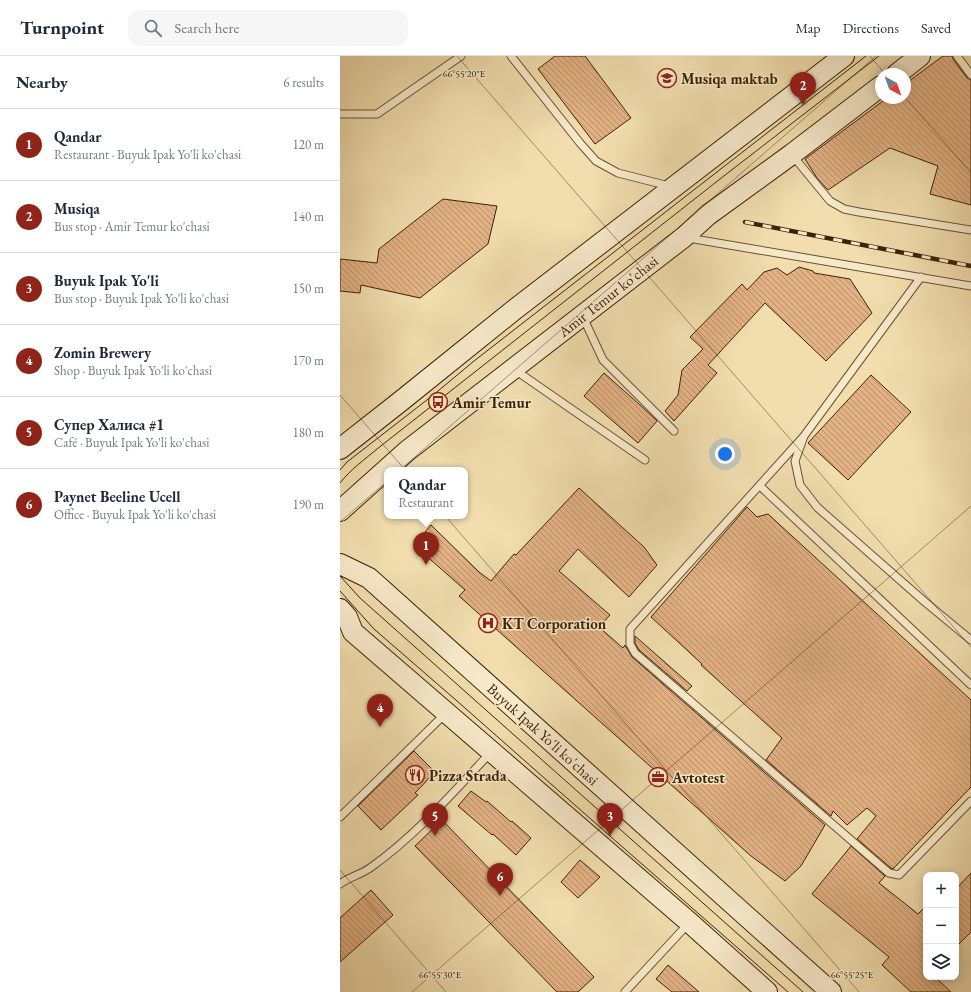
<!DOCTYPE html>
<meta charset="utf-8">
<style>
:root{--surface:#fff;--page:#f6f6f7;--text:#1f2937;--muted:#747a83;--line:#e0e1e3;--accent:#8f2418}
body{margin:0;font-family:"EB Garamond",serif;background:var(--page);color:var(--text)}
.controls{position:absolute;right:12px;bottom:12px;display:grid;overflow:hidden;border-radius:8px;box-shadow:0 2px 10px #0003}
.controls button{width:36px;height:36px;display:grid;place-items:center;padding:0;border:0;border-bottom:1px solid var(--line);background:var(--surface);color:var(--text);font:20px sans-serif}
.compass{position:absolute;left:535px;top:12px;width:36px;height:36px;border-radius:50%;background:var(--surface);box-shadow:0 2px 10px #0003;rotate:139deg}
.you{position:absolute;left:385px;top:398px;width:14px;height:14px;margin:-10px;border:3px solid #fff;border-radius:50%;background:#1a73e8;box-shadow:0 0 0 6px #1a73e833}
.badge{display:grid;place-items:center;width:26px;height:26px;border-radius:50%;background:var(--accent);color:#fff;font-size:13px;font-weight:700}
.pin{position:absolute;translate:-50% -33px;filter:drop-shadow(0 1px 2px #0008)}
.pin::after{content:'';position:absolute;top:21px;width:14px;height:12px;background:inherit;clip-path:polygon(0 0,100% 0,50% 100%)}
.popup{position:absolute;left:44px;top:411px;width:84px;height:52px;box-sizing:border-box;display:grid;place-content:center;border-radius:8px;background:var(--surface);filter:drop-shadow(0 1px 3px #0005);font-size:13px;white-space:nowrap;color:var(--muted)}
.popup b{font-size:15px;color:var(--text)}
.popup::after{content:'';position:absolute;left:50%;top:100%;margin-left:-8px;border:8px solid transparent;border-top-color:var(--surface)}
.list{margin:0;padding:0;list-style:none}
h2{display:flex;justify-content:space-between;align-items:center;height:52px;margin:0;padding:0 16px;font-size:17px}
h2 small{font-size:13px;font-weight:400;color:var(--muted)}
.list li{display:grid;grid-template-columns:26px 1fr auto;gap:12px;align-items:center;box-sizing:border-box;height:72px;padding:0 16px;border-top:1px solid var(--line)}
.list b{display:block;font-size:15px;white-space:nowrap}
.list p{margin:0;font-size:13px;white-space:nowrap;color:var(--muted)}
.list em{font-size:13px;font-style:normal;color:var(--muted)}
.icon{flex:none;width:22px;height:22px;fill:none;stroke:currentColor;stroke-width:2;stroke-linecap:round;stroke-linejoin:round}
.map{position:relative;flex:none;width:631px;height:936px;overflow:hidden}
header{display:flex;align-items:center;gap:24px;box-sizing:border-box;height:56px;padding:0 20px;background:var(--surface);border-bottom:1px solid var(--line)}
header strong{font-size:19px}
nav{display:flex;gap:22px;margin-inline-start:auto;font-size:14px}
.search{width:280px;height:36px;background:var(--page);display:flex;align-items:center;gap:10px;box-sizing:border-box;padding:0 14px;border-radius:12px;color:var(--muted);font-size:15px}
main{display:flex}
aside{flex:1;background:var(--surface)}
.map>svg:first-child{display:block}
.building{fill:url(#building-back-hatch);stroke:#3d2304}
.lines{fill:none;stroke-linecap:round;stroke-linejoin:round}
.service-casing{stroke:#6a522e;stroke-width:9}
.secondary-casing{stroke:#3d2304;stroke-width:22}
.service{stroke:#f6e9ca;stroke-width:7}
.secondary{stroke:#f6e9ca;stroke-width:20}
.tram{stroke:#3d2304;stroke-width:1}
.rail-casing{stroke:#3d2304;stroke-width:4.5}
.rail{stroke:#f6e9ca;stroke-width:3;stroke-dasharray:9;stroke-linecap:butt}
.ticks{fill:none;stroke:#3d2304;stroke-width:1;stroke-opacity:0.45}
.labels{text-anchor:middle;dominant-baseline:central;stroke-width:3;stroke-linejoin:round;paint-order:stroke}
.poi-label{font-size:15px;font-weight:bold;fill:#3d2304;stroke:#f6e9ca;text-anchor:start}
.street-label{font-size:15px;fill:#3d2304;stroke:#f6e9ca}
.ticks-label{font-size:10px;text-anchor:middle;fill:#3d2304;stroke:#f6e9ca;stroke-width:3;stroke-linejoin:round;paint-order:stroke}
</style>
<header>
<strong>Turnpoint</strong>
<div class="search"><svg class="icon" aria-label="search" viewBox="0 0 24 24"><circle cx="10" cy="10" r="6"/><path d="M15 15l6 6"/></svg>Search here</div>
<nav><a>Map</a><a>Directions</a><a>Saved</a></nav>
</header>
<main>
<aside>
<h2>Nearby<small>6 results</small></h2>
<ul class="list">
<li><span class="badge">1</span><div><b>Qandar</b><p>Restaurant · Buyuk Ipak Yo'li ko'chasi</p></div><em>120 m</em></li>
<li><span class="badge">2</span><div><b>Musiqa</b><p>Bus stop · Amir Temur ko'chasi</p></div><em>140 m</em></li>
<li><span class="badge">3</span><div><b>Buyuk Ipak Yo'li</b><p>Bus stop · Buyuk Ipak Yo'li ko'chasi</p></div><em>150 m</em></li>
<li><span class="badge">4</span><div><b>Zomin Brewery</b><p>Shop · Buyuk Ipak Yo'li ko'chasi</p></div><em>170 m</em></li>
<li><span class="badge">5</span><div><b>Супер Халиса #1</b><p>Café · Buyuk Ipak Yo'li ko'chasi</p></div><em>180 m</em></li>
<li><span class="badge">6</span><div><b>Paynet Beeline Ucell</b><p>Office · Buyuk Ipak Yo'li ko'chasi</p></div><em>190 m</em></li>
</ul>
</aside>
<div class="map">
<svg width="631" height="936" viewBox="0 0 631 936">
<defs>
<pattern id="building-back-hatch" width="6" height="6" patternUnits="userSpaceOnUse"><rect width="6" height="6" fill="#e3b284"/><path d="M-1 5l2 2M0 0l6 6M5-1l2 2" fill="none" stroke="#b9906a"/></pattern>
</defs>
<rect width="100%" height="100%" fill="#f1ddae"/>
<filter id="stains"><feTurbulence type="fractalNoise" baseFrequency=".005" numOctaves="4"/><feColorMatrix values="0 0 0 0 .2 0 0 0 0 .09 0 0 0 0 .02 0 0 0 .5 -.17"/></filter>
<radialGradient id="worn" r=".72"><stop offset=".6" stop-color="#630" stop-opacity="0"/><stop offset="1" stop-color="#630" stop-opacity=".3"/></radialGradient>
<!-- building -->
<path class="building" d="M215 0H245L291 62 255 88 198 13Z
M603 0H612L613 3 627 22 631 24V149L590 138 598 110 550 92 488 134 477 122 465 103 547 42H565V28Z
M103 143 157 150 148 188 80 242 21 229 20 237 0 235V203L37 207 39 193Z
M459 211 473 215 474 217 510 223 532 257 486 305 425 247 368 309 377 317 334 365 325 355 338 339 342 314 363 293 350 281 402 228 407 234 424 216 437 212 447 219Z
M264 317 300 349 317 365 298 387 244 340Z
M531 319 571 356 508 424 468 387Z
M239 432 304 491 317 509 289 541 238 493 219 515 270 559 259 571 283 592 285 589 292 601 485 769 461 810 445 825 411 800 119 540 125 534 74 489 91 469 139 516 151 525 174 498 176 499Z
M407 451 417 461 428 458 631 644V731L553 813 551 812 517 783 536 760 527 752 507 769 493 755 491 760 426 704 442 682 361 609 362 608 311 561Z
M295 580 352 630 347 635 299 594 295 587Z
M74 695 95 716 75 737 78 739 41 774 18 750Z
M131 735 146 746 147 745 171 766 172 765 191 782 176 799 153 778 152 779 118 750Z
M102 764 254 921 238 936H217L75 790Z
M511 790 545 820 539 827 578 858 586 850V921H595L611 936H571L542 909 549 901 472 838Z
M240 804 260 821 238 842 221 826Z
M631 817V876L616 891V833Z
M31 834 53 859 0 906V862Z
M328 909 359 936H332L316 923Z"/>
<g class="lines">
<!-- service casing -->
<g class="service-casing">
<path id="service" d="M171 0 240 87 256 105 278 117 329 130
M617 0 631 19
M0 58H37L121 0
M453 100 490 145 504 153 519 156 631 174
M348 182 631 230
M581 221 464 380 455 405 460 429 477 451 585 546 631 584
M243 261 263 304 334 375
M175 314 305 404
M464 380 290 573V588L295 597 549 817 559 819 631 745
M420 430 631 629
M0 761 105 658
M0 828C9 821 20 819 30 812 75 780 113 737 151 696
M285 936 348 868"/>
</g>
<!-- secondary casing -->
<g class="secondary-casing">
<path id="secondary" d="M557 18 580 0
M0 393 61 345 174 254 504 0
M0 455 67 395 344 181 368 159 452 98 541 30
M0 508 29 522 491 936
M0 553 7 561 13 576 349 866 427 936"/>
</g>
<!-- service -->
<use href="#service" class="service"/>
<!-- secondary -->
<use href="#secondary" class="secondary"/>
<!-- tram -->
<path class="tram" d="M0 414 7 406 92 340 134 305 526 0
M0 427C10 414 24 404 37 393L380 123 539 0
M0 520 20 542 463 936
M0 535 34 573 117 645 270 780 448 936"/>
<!-- rail casing -->
<g class="rail-casing">
<path id="rail" d="M405 166 631 210"/>
</g>
<!-- rail -->
<use href="#rail" class="rail"/>
</g>
<!-- ticks -->
<path class="ticks" d="M117 0 631 591M530 0 545 18M565 41 631 117M0 339 519 936M0 466 536 0M0 814 106 936M72 936 631 450"/>
<!-- icons -->
<defs>
<g id="school-ring" transform="scale(1)"><circle r="9.5" fill="#f6e9ca" stroke="#8f2418" stroke-width="1.5"/><path d="M0-5L7-2L0 1L-7-2ZM-4 1L0 2.5L4 1V4Q0 6-4 4Z" fill="#8f2418"/></g>
<g id="bus-ring" transform="scale(1)"><circle r="9.5" fill="#f6e9ca" stroke="#8f2418" stroke-width="1.5"/><path d="M-5-6H5V4H4V6H2V4H-2V6H-4V4H-5ZM-3.5-4V0h7V-4ZM-3.5 1.2v1.5H-2V1.2ZM2 1.2v1.5H3.5V1.2Z" fill="#8f2418"/></g>
<g id="hospital-ring" transform="scale(1)"><circle r="9.5" fill="#f6e9ca" stroke="#8f2418" stroke-width="1.5"/><path d="M-5-5h3v3.5h4V-5h3V5h-3V1.5h-4V5h-3Z" fill="#8f2418"/></g>
<g id="restaurant-ring" transform="scale(1)"><circle r="9.5" fill="#f6e9ca" stroke="#8f2418" stroke-width="1.5"/><path d="M-5-6h1v4h1v-4h1v4h1v-4h1v5L-1.5 .5V6h-2V.5L-5-1ZM5-6V6H3V1.5H1.5Q1.5-4 5-6Z" fill="#8f2418"/></g>
<g id="office-ring" transform="scale(1)"><circle r="9.5" fill="#f6e9ca" stroke="#8f2418" stroke-width="1.5"/><path d="M-6-3h4V-5.5h4V-3h4V5H-6ZM-1-4.5V-3h2v-1.5ZM-6 0V1H6V0Z" fill="#8f2418"/></g>
</defs>
<g fill-rule="evenodd">
<use href="#school-ring" x="327" y="22"/>
<use href="#bus-ring" x="98" y="346"/>
<use href="#hospital-ring" x="148" y="567"/>
<use href="#restaurant-ring" x="75" y="719"/>
<use href="#office-ring" x="318" y="721"/>
</g>
<g class="labels">
<!-- poi labels -->
<g class="poi-label">
<text x="341" y="22">Musiqa maktab</text>
<text x="112" y="346">Amir Temur</text>
<text x="162" y="567">KT Corporation</text>
<text x="89" y="719">Pizza Strada</text>
<text x="332" y="721">Avtotest</text>
</g>
<!-- street labels -->
<g class="street-label">
<text transform="translate(268 240) rotate(-38)">Amir Temur ko'chasi</text>
<text transform="translate(203 678) rotate(42)">Buyuk Ipak Yo'li ko'chasi</text>
</g>
</g>
<g class="ticks-label">
<text x="124" y="21">66°55'20"E</text>
<text x="100" y="922">66°55'30"E</text>
<text x="512" y="922">66°55'25"E</text>
</g>
<rect width="100%" height="100%" filter="url(#stains)"/>
<rect width="100%" height="100%" fill="url(#worn)"/>
</svg>
<div class="controls">
<button>+</button>
<button>−</button>
<button><svg class="icon" aria-label="layers" viewBox="0 0 24 24"><path d="M12 4l9 5-9 5-9-5zM3 14l9 5 9-5"/></svg></button>
</div>
<svg class="compass" viewBox="-18 -18 36 36"><path d="M0-13l5 13h-10z" fill="#e53935"/><path d="M0 13l5-13h-10z" fill="#747a83"/></svg>
<div class="you"></div>
<div class="pin badge" style="left:86px;top:509px">1</div>
<div class="popup"><b>Qandar</b>Restaurant</div>
<div class="pin badge" style="left:463px;top:49px">2</div>
<div class="pin badge" style="left:270px;top:780px">3</div>
<div class="pin badge" style="left:40px;top:671px">4</div>
<div class="pin badge" style="left:95px;top:780px">5</div>
<div class="pin badge" style="left:160px;top:840px">6</div>
</div>
</main>
